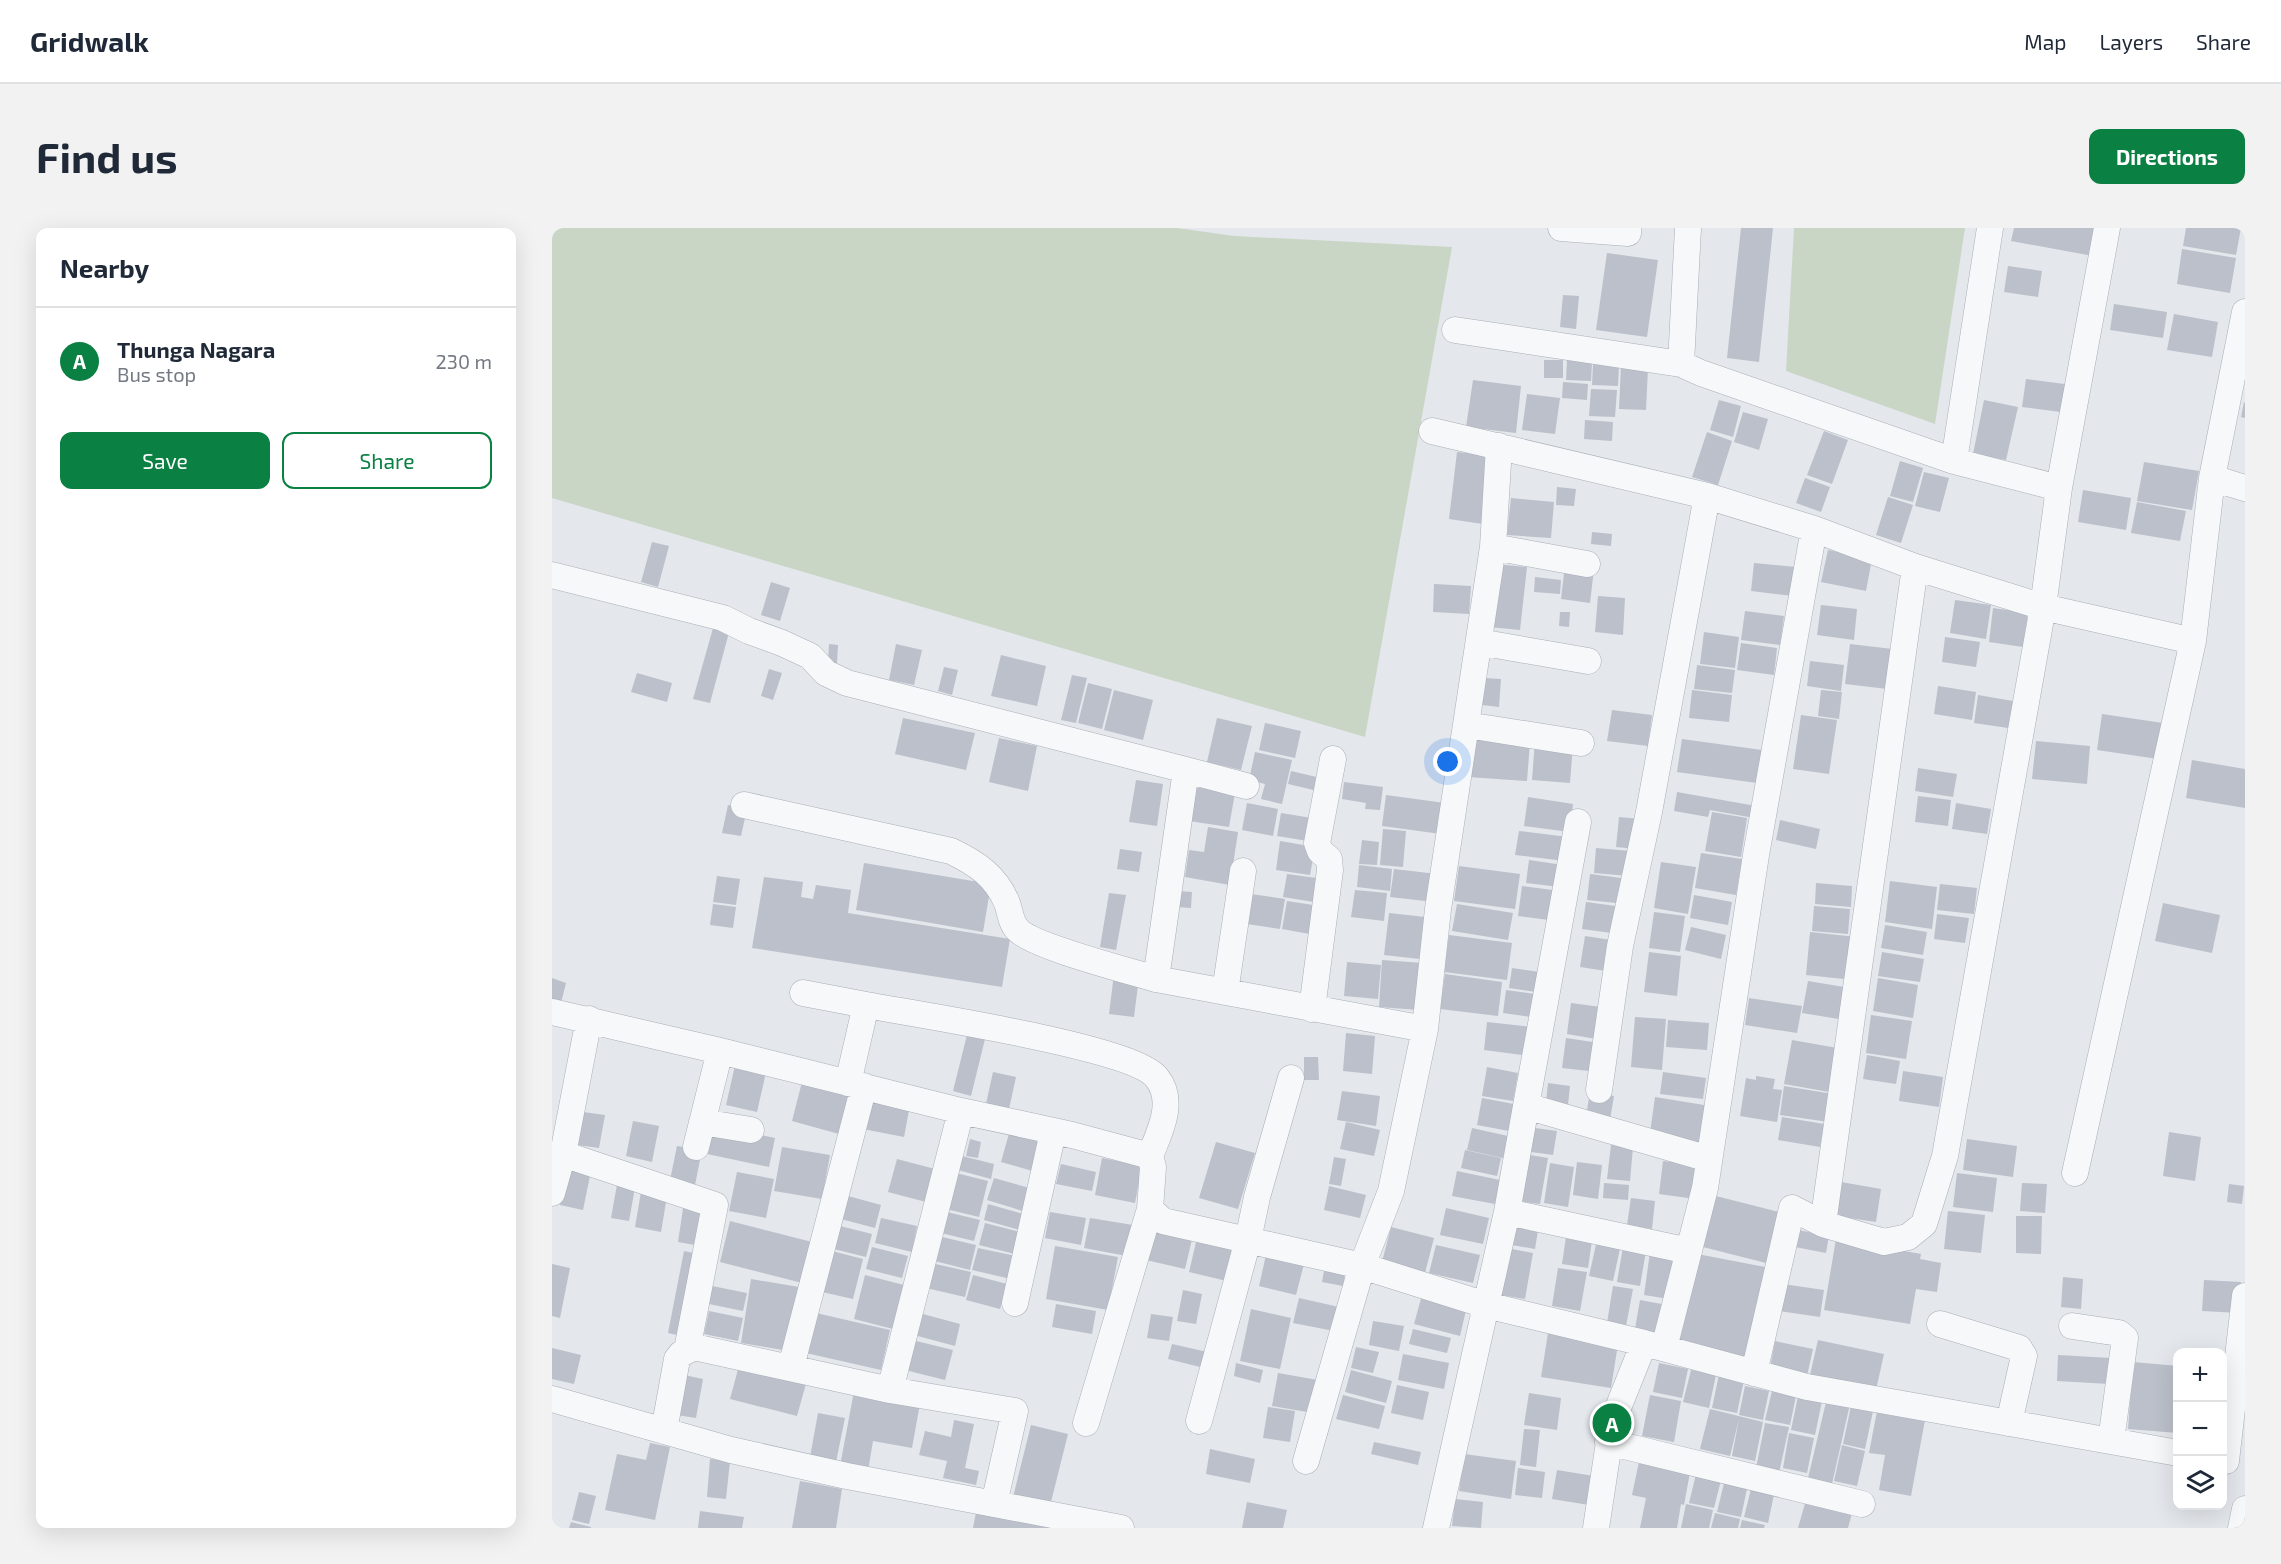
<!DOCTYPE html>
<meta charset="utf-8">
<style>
:root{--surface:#fff;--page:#f2f2f3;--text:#1f2937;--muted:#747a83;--line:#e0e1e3;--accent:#0b8043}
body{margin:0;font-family:"Exo 2",sans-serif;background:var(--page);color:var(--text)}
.controls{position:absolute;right:18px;bottom:18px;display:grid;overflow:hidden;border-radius:12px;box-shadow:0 6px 24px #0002}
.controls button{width:54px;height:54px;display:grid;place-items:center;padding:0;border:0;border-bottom:2px solid var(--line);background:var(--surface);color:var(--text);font:30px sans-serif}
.you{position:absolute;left:896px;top:534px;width:21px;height:21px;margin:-15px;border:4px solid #fff;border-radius:50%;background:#1a73e8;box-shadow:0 0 0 9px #1a73e833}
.badge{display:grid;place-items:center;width:39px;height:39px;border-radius:50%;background:var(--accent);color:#fff;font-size:20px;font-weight:700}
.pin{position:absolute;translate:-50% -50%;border:3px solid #fff;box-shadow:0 2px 6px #0006}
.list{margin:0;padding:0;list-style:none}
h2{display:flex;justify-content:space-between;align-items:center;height:78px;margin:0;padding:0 24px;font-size:26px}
h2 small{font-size:20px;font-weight:400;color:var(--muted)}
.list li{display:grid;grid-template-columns:39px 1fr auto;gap:18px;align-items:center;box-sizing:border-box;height:108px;padding:0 24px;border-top:2px solid var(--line)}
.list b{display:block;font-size:22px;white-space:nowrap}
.list p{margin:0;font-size:20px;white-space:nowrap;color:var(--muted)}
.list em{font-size:20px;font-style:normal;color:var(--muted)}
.actions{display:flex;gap:12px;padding:18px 24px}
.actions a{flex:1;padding:14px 0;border:2px solid var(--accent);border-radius:12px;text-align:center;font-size:21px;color:var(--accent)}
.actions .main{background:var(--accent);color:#fff}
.icon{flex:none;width:33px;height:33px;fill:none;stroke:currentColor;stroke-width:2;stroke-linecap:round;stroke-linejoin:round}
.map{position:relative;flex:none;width:1693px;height:1300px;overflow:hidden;border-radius:12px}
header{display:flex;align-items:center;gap:36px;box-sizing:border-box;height:84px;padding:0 30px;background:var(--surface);border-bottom:2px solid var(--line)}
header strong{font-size:28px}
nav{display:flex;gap:33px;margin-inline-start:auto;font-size:21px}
.intro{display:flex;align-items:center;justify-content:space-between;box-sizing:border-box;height:144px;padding:0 36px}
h1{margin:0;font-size:42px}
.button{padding:15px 27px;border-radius:12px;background:var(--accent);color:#fff;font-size:21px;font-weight:700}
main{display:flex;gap:36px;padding:0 36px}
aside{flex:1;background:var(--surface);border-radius:12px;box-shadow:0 6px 24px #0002}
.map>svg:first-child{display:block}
.green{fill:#c9d6c5}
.building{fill:#bbc0ca}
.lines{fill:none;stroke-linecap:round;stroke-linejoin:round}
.minor-casing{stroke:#a9aeb7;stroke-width:27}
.minor{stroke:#f7f8fa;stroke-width:26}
</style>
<header>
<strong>Gridwalk</strong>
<nav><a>Map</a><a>Layers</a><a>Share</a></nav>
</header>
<div class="intro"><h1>Find us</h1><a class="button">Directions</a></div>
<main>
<aside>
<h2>Nearby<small></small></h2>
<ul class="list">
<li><span class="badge">A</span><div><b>Thunga Nagara</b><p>Bus stop</p></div><em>230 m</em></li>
</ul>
<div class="actions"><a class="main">Save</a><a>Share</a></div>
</aside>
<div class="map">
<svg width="1693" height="1300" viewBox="0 0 1693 1300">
<rect width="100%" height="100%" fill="#e4e7ec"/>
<!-- green -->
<path class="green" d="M0 0H625L682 8 900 19 813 509 0 270Z
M1242 0H1413L1383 196 1234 143Z"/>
<!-- building -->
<path class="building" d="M1189 0H1221L1207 134 1175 130Z
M1462 0H1546L1541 28 1459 13Z
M1634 0H1689L1684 27 1631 18Z
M1630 21 1684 30 1678 65 1625 56Z
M1055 25 1106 32 1095 109 1044 102Z
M1456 38 1490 43 1486 69 1452 64Z
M1011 67 1027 68 1024 101 1008 99Z
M1562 76 1615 84 1611 110 1558 102Z
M1622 86 1666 94 1660 129 1615 122Z
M992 132H1011V150H992Z
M1015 132 1040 134 1039 153 1014 152Z
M1041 136 1067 138 1066 158 1040 157Z
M1069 138 1096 140 1094 182 1067 181Z
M1474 151 1520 157 1516 185 1470 179Z
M921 152 969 158 964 205 914 199Z
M1011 154 1036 156 1035 172 1010 170Z
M1039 161 1065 162 1063 189 1037 188Z
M975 166 1008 170 1003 206 970 202Z
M1167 172 1189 178 1181 209 1158 202Z
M1432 172 1466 179 1454 232 1421 226Z
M1692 174 1693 175V190L1689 189Z
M1191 184 1216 191 1207 222 1182 214Z
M1033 192 1061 194 1060 213 1032 211Z
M1272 203 1296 212 1280 256 1255 247Z
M1155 204 1180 213 1166 257 1140 249Z
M905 224 940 228 931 296 897 291Z
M1348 233 1371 240 1361 274 1338 268Z
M1592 234 1647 243 1640 282 1585 273Z
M1372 244 1397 250 1388 284 1363 278Z
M1253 250 1278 259 1269 284 1244 275Z
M1005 259 1024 261 1022 278 1004 277Z
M1531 262 1579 270 1574 302 1526 294Z
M1336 269 1361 277 1349 315 1324 307Z
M959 270 1002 274 999 310 955 307Z
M1585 274 1634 283 1628 313 1579 305Z
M1040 304 1060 306 1059 318 1039 316Z
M100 314 117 318 106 359 89 354Z
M1276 322 1320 331 1314 363 1269 354Z
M1202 335 1244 339 1241 368 1199 363Z
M943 336 975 339 968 402 937 399Z
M1013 337 1042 341 1038 375 1009 371Z
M983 349 1009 352 1008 366 982 364Z
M219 354 238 360 228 393 209 387Z
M882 356 919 358 917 386 881 384Z
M1046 368 1073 370 1071 407 1043 404Z
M1403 372 1439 377 1434 411 1398 405Z
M1269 377 1305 381 1302 412 1265 407Z
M1441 380 1476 385 1471 419 1437 414Z
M1193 383 1232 388 1228 417 1189 412Z
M1008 384H1018L1017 399 1007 398Z
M163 393 179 397 158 475 141 471Z
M1152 404 1187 409 1183 440 1148 436Z
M1393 409 1428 414 1424 439 1390 434Z
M1189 415 1225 420 1222 447 1185 442Z
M277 416 286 417 285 435 276 434Z
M344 416 370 422 362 457 337 452Z
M1298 416 1349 422 1344 462 1293 456Z
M449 427 494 438 485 478 439 468Z
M1258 433 1292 437 1289 463 1255 458Z
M1145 437 1183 442 1180 465 1142 461Z
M392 439 406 442 400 467 386 463Z
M217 441 230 445 221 472 209 468Z
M85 445 120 455 115 474 79 464Z
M520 447 535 450 524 495 509 492Z
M932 450 949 451 947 479 930 477Z
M536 455 560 461 550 501 526 495Z
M1386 458 1424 464 1420 492 1382 486Z
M562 462 601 472 591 512 552 502Z
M1140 462 1180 467 1177 494 1137 490Z
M1269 462 1290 464 1287 491 1266 488Z
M1426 467 1461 473 1456 500 1422 495Z
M1060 482 1100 487 1096 518 1055 513Z
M1550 486 1611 495 1606 531 1545 522Z
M1249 487 1285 492 1277 546 1241 541Z
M351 490 423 505 414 542 343 526Z
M665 490 700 498 689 542 655 534Z
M713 495 749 503 743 530 707 522Z
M447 510 485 518 476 563 437 554Z
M919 510 978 514 975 553 916 549Z
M1130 511 1210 522 1205 555 1125 544Z
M983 513 1021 516 1018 555 980 552Z
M1484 513 1538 518 1535 556 1480 551Z
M703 524 740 532 730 576 709 571 713 556 697 552Z
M1640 532 1693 541V580L1634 570Z
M1366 540 1405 546 1401 569 1363 563Z
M739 543 773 551 770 564 736 556Z
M584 552 611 556 605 598 577 594Z
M792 554 831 559 828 582 813 581 814 575 790 571Z
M642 559 683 565 677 599 637 593Z
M1125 564 1204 578 1202 590 1158 582 1156 589 1122 583Z
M834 567 893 575 889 606 830 598Z
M1366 568 1399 572 1396 598 1363 594Z
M976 569 1021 576 1018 604 972 598Z
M695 575 726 581 721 608 690 602Z
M1404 575 1439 581 1435 606 1400 601Z
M176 577 195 581 189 608 170 605Z
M1160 584 1195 590 1189 629 1153 623Z
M729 585 766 591 762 614 725 608Z
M1067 589 1088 591 1085 621 1064 619Z
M1228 592 1268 601 1264 621 1224 612Z
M656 599 686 604 678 657 633 649 637 622 652 624Z
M831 601 854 603 851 639 828 637Z
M967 603 1016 609 1013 633 963 627Z
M810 612 827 614 825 637 807 636Z
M728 613 763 619 758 647 724 642Z
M1044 620 1079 623 1077 648 1042 645Z
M568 621 590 624 587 644 565 641Z
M1149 625 1190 631 1184 667 1143 660Z
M977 632 1011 637 1008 659 974 655Z
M1109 634 1144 639 1136 686 1102 680Z
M312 635 439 656 431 704 304 682Z
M807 637 840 641 838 663 805 659Z
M907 638 968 646 963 681 902 673Z
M842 641 885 646 882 674 838 669Z
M735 646 772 651 768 675 731 669Z
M1038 646 1077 651 1074 676 1035 672Z
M165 648 188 651 184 677 161 674Z
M212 649 251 654 249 669 261 671 264 657 299 662 296 685 458 711 450 759 200 720Z
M1338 653 1385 659 1380 701 1333 694Z
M1264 655 1300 658 1299 679 1263 676Z
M1388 656 1425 660 1422 686 1385 682Z
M970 658 1008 663 1004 693 966 688Z
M803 662 835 665 832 693 799 689Z
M625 663 640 664 639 680 624 679Z
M557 665 574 667 564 722 548 719Z
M699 666 733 671 728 701 695 696Z
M1142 667 1180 674 1176 697 1138 690Z
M735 673 768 678 763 707 730 701Z
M1034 674 1071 679 1067 706 1030 701Z
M1611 675 1668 687 1660 725 1603 713Z
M161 676 184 679 181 700 158 697Z
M905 676 961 685 956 712 900 703Z
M1262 678 1298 681 1296 706 1260 703Z
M1102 684 1133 688 1128 724 1097 720Z
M837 685 873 689 868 731 832 727Z
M1385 686 1417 690 1413 715 1382 711Z
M1333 697 1375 704 1371 727 1329 720Z
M1139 699 1174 707 1169 731 1133 722Z
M1258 704 1305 709 1301 752 1254 747Z
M897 707 960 715 955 752 892 744Z
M1033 708 1059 712 1054 743 1028 739Z
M1097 724 1129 728 1125 768 1092 764Z
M1330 724 1372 731 1368 754 1326 748Z
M830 732 871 735 867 782 827 779Z
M795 734 829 737 826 771 792 768Z
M960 740 994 745 991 765 957 760Z
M562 746 587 749 582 789 557 786Z
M893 746 950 754 946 788 888 781Z
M0 750 14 755 9 775 0 772Z
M1326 750 1366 757 1361 790 1321 783Z
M1256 753 1298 760 1293 792 1250 785Z
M954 762 990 767 986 790 951 785Z
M1197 770 1250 778 1245 805 1193 797Z
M1019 775 1049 779 1044 811 1015 806Z
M1319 787 1360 793 1354 831 1314 825Z
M1083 789 1114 791 1110 842 1079 839Z
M1116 792 1157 795 1155 822 1114 819Z
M935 794 981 799 978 828 932 822Z
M416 803 434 807 419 868 401 863Z
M794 805 823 808 820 846 791 843Z
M1014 810 1041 814 1037 843 1010 840Z
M1240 812 1291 821 1283 865 1232 856Z
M1315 827 1348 833 1344 856 1311 851Z
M752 829H766L767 852H752Z
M184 833 215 840 205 884 174 877Z
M935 839 966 845 961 873 930 868Z
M1351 843 1391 849 1387 879 1347 873Z
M441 844 464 849 457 881 434 876Z
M1111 844 1154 850 1151 871 1108 866Z
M1204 848 1223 851 1221 861 1230 862 1225 894 1188 888 1194 850 1204 852Z
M251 850 299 862 287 906 240 893Z
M996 855 1018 858 1015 886 993 883Z
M1232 858 1281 866 1277 894 1228 887Z
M790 863 828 868 824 898 785 892Z
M318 864 359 872 352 909 311 901Z
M1038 864 1062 868 1057 898 1033 894Z
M1103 869 1158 878 1152 920 1097 912Z
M930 870 962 876 957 903 925 897Z
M31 884 53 887 47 920 25 917Z
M1230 889 1272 896 1268 919 1226 912Z
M81 893 107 898 100 934 74 928Z
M794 894 828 902 822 928 788 921Z
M161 897 223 910 217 939 155 926Z
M976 899 1005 903 1001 927 972 923Z
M920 900 956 908 951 930 915 922Z
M458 902 493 912 484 944 449 934Z
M1617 904 1649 909 1643 953 1611 948Z
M418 911 429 914 426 930 414 928Z
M1415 911 1465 918 1461 949 1411 942Z
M664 914 703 925 686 981 647 970Z
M1059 917 1081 919 1078 953 1055 951Z
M125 918 150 922 142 962 117 957Z
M230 919 278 927 270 971 222 963Z
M913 922 949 930 945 948 909 940Z
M972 926 996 930 988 976 965 973Z
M410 928 442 936 439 951 406 942Z
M782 929 794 931 789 958 777 956Z
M550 930 590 938 583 975 543 967Z
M345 931 383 941 374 974 336 964Z
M1111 933 1147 937 1143 971 1107 966Z
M17 934 40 938 31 982 8 977Z
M1025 934 1050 937 1046 971 1021 967Z
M998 935 1022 939 1016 979 992 975Z
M509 936 544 944 540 963 504 956Z
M905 943 948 952 943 976 900 968Z
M185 944 222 951 214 990 177 983Z
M404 945 436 953 427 989 394 981Z
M1405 945 1445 950 1441 984 1401 979Z
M442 950 481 961 474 984 435 972Z
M66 951 84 954 77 993 59 990Z
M1289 954 1329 961 1324 994 1284 988Z
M1052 955 1077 957 1076 972 1051 970Z
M1470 955 1495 956 1493 985 1468 983Z
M1677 956 1692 958 1690 976 1675 974Z
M777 958 814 967 808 990 772 982Z
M89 964 115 968 109 1004 83 999Z
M1160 967 1231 985 1218 1036 1147 1018Z
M296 968 329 977 323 1000 289 991Z
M1079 970 1103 973 1100 1001 1075 997Z
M132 974 160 978 154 1019 126 1014Z
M436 976 475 987 471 1003 432 992Z
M894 980 937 990 931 1016 888 1007Z
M391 983 428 992 422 1013 385 1004Z
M1396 983 1433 987 1429 1025 1392 1021Z
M498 984 534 990 529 1017 493 1010Z
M1464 988H1490L1489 1026 1464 1025Z
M329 990 365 998 360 1024 323 1015Z
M538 990 581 997 575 1028 532 1020Z
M958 991 987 996 983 1021 954 1016Z
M178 993 264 1015 254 1056 168 1034Z
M433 995 468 1004 463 1026 427 1017Z
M284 997 320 1006 314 1029 278 1020Z
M602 998 641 1007 633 1041 594 1032Z
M839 999 882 1010 873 1045 830 1034Z
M1015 1002 1041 1006 1036 1040 1010 1036Z
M1246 1002 1277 1008 1274 1025 1243 1019Z
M386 1008 424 1017 418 1042 379 1032Z
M645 1010 690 1021 683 1055 637 1044Z
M1284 1011 1369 1026 1368 1031 1389 1035 1385 1064 1364 1061 1358 1096 1272 1082Z
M1045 1012 1069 1016 1061 1053 1037 1048Z
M884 1017 928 1027 921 1055 877 1045Z
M503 1018 566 1029 556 1082 494 1071Z
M320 1019 356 1028 350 1050 314 1041Z
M950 1019 981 1025 973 1071 942 1066Z
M1071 1019 1094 1023 1088 1058 1065 1054Z
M426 1020 464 1028 459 1051 420 1042Z
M132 1023 151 1027 134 1109 116 1105Z
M280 1023 311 1031 301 1071 270 1064Z
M1098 1024 1123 1028 1117 1071 1092 1067Z
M1140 1025 1213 1039 1195 1131 1122 1117Z
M714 1027 752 1036 744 1067 707 1058Z
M379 1035 419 1044 413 1069 374 1060Z
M0 1036 18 1040 8 1090 0 1088Z
M1006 1040 1035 1044 1028 1083 1000 1078Z
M772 1043 793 1047 791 1058 770 1054Z
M313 1047 352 1057 341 1101 302 1091Z
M421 1047 455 1056 448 1081 414 1072Z
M1511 1049 1531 1051 1529 1081 1509 1079Z
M199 1051 247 1059 237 1123 189 1115Z
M1652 1052 1689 1054 1687 1085 1650 1083Z
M1231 1056 1272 1062 1268 1089 1227 1083Z
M160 1058 195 1065 191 1083 157 1076Z
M1061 1058 1081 1061 1074 1098 1055 1095Z
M631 1062 650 1066 644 1096 625 1093Z
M870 1067 915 1078 908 1108 862 1096Z
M747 1070 787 1079 782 1103 741 1095Z
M1088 1072 1115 1077 1109 1107 1083 1101Z
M504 1076 544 1083 540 1106 500 1099Z
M699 1081 739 1090 728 1141 688 1133Z
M157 1083 191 1090 186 1113 152 1106Z
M264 1085 338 1102 329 1142 254 1125Z
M367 1085 408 1096 403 1118 362 1107Z
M599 1086 621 1089 617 1113 595 1110Z
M821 1093 852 1098 847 1123 817 1117Z
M861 1101 899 1110 895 1125 857 1116Z
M996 1105 1066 1116 1059 1160 989 1149Z
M360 1112 401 1122 393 1152 353 1142Z
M1266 1112 1332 1126 1324 1162 1258 1147Z
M1223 1113 1261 1121 1255 1148 1218 1140Z
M620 1116 660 1125 656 1141 616 1131Z
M804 1119 827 1124 821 1145 799 1140Z
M0 1120 29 1127 22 1156 0 1151Z
M851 1126 897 1135 892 1161 846 1152Z
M1506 1127 1559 1130 1557 1156 1505 1153Z
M188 1134 255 1152 245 1188 178 1171Z
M1581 1134 1626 1138V1205L1576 1201Z
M684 1135 711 1142 708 1155 682 1148Z
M1107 1135 1136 1141 1130 1170 1101 1164Z
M799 1142 840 1153 834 1175 793 1164Z
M1139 1142 1164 1147 1157 1180 1131 1174Z
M726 1145 766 1152 761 1185 720 1178Z
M1167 1146 1192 1152 1185 1185 1160 1180Z
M132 1147 151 1151 144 1190 125 1187Z
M845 1157 877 1164 871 1192 839 1185Z
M303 1158 369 1170 360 1220 321 1213 316 1243 288 1238Z
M1193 1158 1217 1163 1211 1192 1187 1187Z
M1220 1163 1244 1168 1238 1197 1213 1192Z
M977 1165 1009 1170 1005 1202 972 1197Z
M791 1167 833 1178 827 1201 784 1191Z
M1098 1167 1129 1173 1122 1214 1090 1208Z
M1246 1168 1270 1173 1263 1207 1239 1202Z
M1275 1170 1298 1176 1280 1256 1256 1250Z
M1299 1178 1321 1183 1313 1221 1291 1216Z
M716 1179 743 1183 738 1214 711 1210Z
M1158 1181 1211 1194 1203 1233 1180 1228 1187 1191 1178 1228 1148 1221Z
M1325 1183 1373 1192 1359 1268 1327 1262 1333 1227 1317 1225Z
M266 1185 293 1190 284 1234 258 1229Z
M402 1192 422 1196 413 1240 427 1243 424 1257 391 1250 395 1233 367 1227 373 1203 399 1209Z
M1213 1195 1237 1199 1227 1245 1204 1240Z
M479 1197 516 1206 497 1282 460 1273Z
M972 1201 988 1202 984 1239 968 1237Z
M1237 1205 1262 1210 1255 1245 1231 1240Z
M822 1214 869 1224 866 1237 819 1226Z
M98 1215 118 1219 103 1292 53 1282 65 1226 94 1232Z
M1290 1217 1313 1223 1305 1258 1282 1253Z
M658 1221 703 1231 698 1255 654 1246Z
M912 1226 964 1233 959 1271 907 1263Z
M1088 1229 1139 1239 1132 1277 1129 1276 1125 1300H1088L1094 1270 1080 1267Z
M158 1231 178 1233 174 1271 155 1269Z
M966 1240 993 1244 990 1270 963 1267Z
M1005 1242 1042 1248 1037 1277 1000 1271Z
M1145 1242 1170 1248 1162 1280 1137 1275Z
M1173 1251 1196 1256 1189 1289 1165 1284Z
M248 1253 290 1261 284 1300H240Z
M1200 1257 1223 1262 1216 1295 1192 1289Z
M27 1264 44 1268 37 1296 20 1292Z
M903 1271 931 1274 929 1300 900 1298Z
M1254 1272 1300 1285 1296 1300H1246Z
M695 1274 735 1282 731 1300H690Z
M1134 1276 1161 1282 1157 1300H1129Z
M148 1283 192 1289 190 1300H146Z
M424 1284 506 1300H421Z
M1163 1285 1188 1291 1186 1300H1159Z
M1190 1292 1213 1297 1212 1300H1188Z
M19 1294 39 1299V1300H17Z"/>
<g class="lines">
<!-- minor casing -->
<g class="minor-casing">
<path id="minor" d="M1009 0 1076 5V0
M903 102 1129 136 1149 145 1402 233 1507 260
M1129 136 1136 0
M880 203 1155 268 1262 301 1363 339 1491 379 1641 413
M1402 233 1438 0
M1660 250 1693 260
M941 319 1035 336
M0 347 171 390 197 403 230 415 258 428 274 445 295 455 634 542 604 751 873 801
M927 414 1036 433
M915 497 1029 515
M634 542 694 558
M192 577 399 623C424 635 444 648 455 675 458 683 459 695 465 701 479 718 578 743 604 751
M673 764 691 643
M251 765 314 777
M760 781 778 642 777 631 768 623 765 615 781 531
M0 784 168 823 409 883 520 907 598 928 601 939 598 981 611 993 810 1038 934 1077 1092 1115 1255 1159 1626 1225
M296 855 314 777C362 786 582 819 605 850 624 874 607 905 598 928
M1047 862 1068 718 1097 584 1155 268
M974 878 1026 594
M150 894 199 902
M144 919 168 823
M11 926 163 977 135 1122
M1523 945 1641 413 1660 250 1693 84
M0 965 11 926 37 791
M955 984 1137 1023
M1271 996 1363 339
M463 1075 501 904
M1388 1096 1467 1120 1472 1128 1457 1195
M1520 1098 1567 1105 1573 1110 1559 1213
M1112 1120 1153 960 1204 627 1262 301
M239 1139 312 858
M1202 1145 1240 980 1271 996 1332 1014 1356 1009 1372 996 1393 928 1491 379 1507 260 1555 0
M338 1162 463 1183 442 1276
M0 1171 179 1222 295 1248 569 1300
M647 1193 696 1012 705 969 739 850
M534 1195 598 981
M112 1203 125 1131 129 1126 142 1119 338 1162 409 883
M1056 1214 1310 1276
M754 1233 810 1038 839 963 873 801 886 681 941 319 947 218
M1674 1233 1693 1068
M884 1300 955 984 974 878 1157 931
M1044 1300 1060 1195 1092 1115
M1689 1300 1693 1281"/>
</g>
<!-- minor -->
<use href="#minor" class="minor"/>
</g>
</svg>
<div class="controls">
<button>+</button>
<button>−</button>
<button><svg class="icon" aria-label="layers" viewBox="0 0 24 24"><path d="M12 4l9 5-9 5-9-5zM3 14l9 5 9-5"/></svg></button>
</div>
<div class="you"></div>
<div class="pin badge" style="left:1060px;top:1195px">A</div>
</div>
</main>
